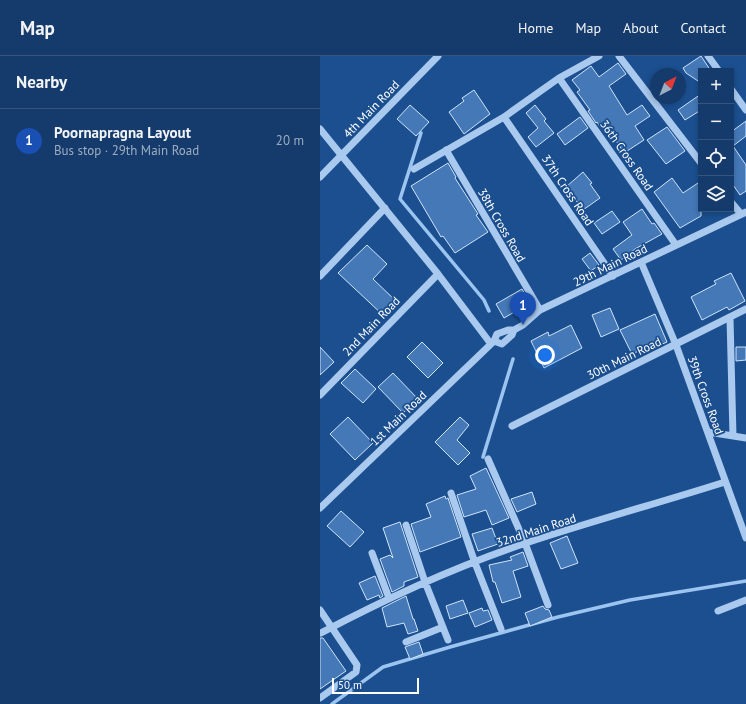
<!DOCTYPE html>
<meta charset="utf-8">
<style>
:root{--surface:#143b6b;--page:#214673;--text:#f1f3f6;--muted:#9dadc1;--line:#33557e;--accent:#8c9099}
body{margin:0;font-family:"PT Sans",sans-serif;background:var(--page);color:var(--text)}
.controls{position:absolute;right:12px;top:12px;display:grid;overflow:hidden;border-radius:0px;box-shadow:0 2px 6px #0003}
.controls button{width:36px;height:36px;display:grid;place-items:center;padding:0;border:0;border-bottom:1px solid var(--line);background:var(--surface);color:var(--text);font:20px sans-serif}
.compass{position:absolute;left:330px;top:12px;width:36px;height:36px;border-radius:50%;background:var(--surface);box-shadow:0 2px 6px #0003;rotate:42deg}
.scale{position:absolute;left:12px;bottom:10px;width:87px;box-sizing:border-box;padding-left:4px;border:2px solid #fff;border-top:0;font-size:11px;line-height:14px;white-space:nowrap;color:#fff;-webkit-text-stroke:3px #1b4f8f;paint-order:stroke}
.you{position:absolute;left:225px;top:299px;width:14px;height:14px;margin:-10px;border:3px solid #fff;border-radius:50%;background:#1a73e8;box-shadow:0 0 0 6px #1a73e833}
.badge{display:grid;place-items:center;width:26px;height:26px;border-radius:50%;background:var(--accent);color:#fff;font-size:13px;font-weight:700}
.pin{position:absolute;translate:-50% -33px;filter:drop-shadow(0 1px 2px #0008)}
.pin::after{content:'';position:absolute;top:21px;width:14px;height:12px;background:inherit;clip-path:polygon(0 0,100% 0,50% 100%)}
.list{margin:0;padding:0;list-style:none}
h2{display:flex;justify-content:space-between;align-items:center;height:52px;margin:0;padding:0 16px;font-size:17px}
h2 small{font-size:13px;font-weight:400;color:var(--muted)}
.list li{display:grid;grid-template-columns:26px 1fr auto;gap:12px;align-items:center;box-sizing:border-box;height:64px;padding:0 16px;border-top:1px solid var(--line)}
.list b{display:block;font-size:15px;white-space:nowrap}
.list p{margin:0;font-size:13px;white-space:nowrap;color:var(--muted)}
.list em{font-size:13px;font-style:normal;color:var(--muted)}
.icon{flex:none;width:22px;height:22px;fill:none;stroke:currentColor;stroke-width:2;stroke-linecap:round;stroke-linejoin:round}
.map{position:relative;flex:none;width:426px;height:648px;overflow:hidden}
header{display:flex;align-items:center;gap:24px;box-sizing:border-box;height:56px;padding:0 20px;background:var(--surface);border-bottom:1px solid var(--line)}
header strong{font-size:19px}
nav{display:flex;gap:22px;margin-inline-start:auto;font-size:14px}
main{display:flex}
aside{flex:1;background:var(--surface)}
.map>svg:first-child{display:block}
.lines{fill:none;stroke-linecap:round;stroke-linejoin:round}
.stream{stroke:#9cc4f0;stroke-width:3.5}
.building{fill:#4478b7;stroke:#cfe3fa}
.minor{stroke:#a9c9ee;stroke-width:7}
.labels{text-anchor:middle;dominant-baseline:central;stroke-width:3.5;stroke-linejoin:round;paint-order:stroke}
.street-label{font-size:12px;fill:#fff;stroke:#1b4f8f}
</style>
<header>
<strong>Map</strong>
<nav><a>Home</a><a>Map</a><a>About</a><a>Contact</a></nav>
</header>
<main>
<aside>
<h2>Nearby<small></small></h2>
<ul class="list">
<li><span class="badge" style="background:#1a4fb4">1</span><div><b>Poornapragna Layout</b><p>Bus stop · 29th Main Road</p></div><em>20 m</em></li>
</ul>
</aside>
<div class="map">
<svg width="426" height="648" viewBox="0 0 426 648">
<rect width="100%" height="100%" fill="#1b4f8f"/>
<g class="lines">
<!-- stream -->
<path class="stream" d="M101 77 80 143 164 244 169 255
M163 401 193 303
M12 648 63 611 130 591 238 561 310 544 426 525"/>
</g>
<!-- building -->
<path class="building" d="M381 0 391 15H381V27L366 17 363 12Z
M298 7 306 18 289 30 307 59 322 49 330 60 315 70 324 84 304 97 286 69 281 72 277 66 276 67 268 55 270 54 257 36 260 34 252 24 271 10 279 21Z
M154 34 170 58 144 78 129 56 144 45 142 42Z
M381 38V54L365 64 358 54Z
M90 49 109 66 96 80 77 63Z
M215 49 226 63 224 65 234 77 216 91 208 81 218 72 206 57Z
M260 61 268 72 245 89 237 78Z
M426 65V80L413 90 426 109V135L420 139 411 126V76Z
M347 71 365 95 346 108 327 84Z
M128 107 136 121 135 122 158 158 156 159 168 176 135 197 123 180 121 181 91 130Z
M263 116 272 127 270 128 280 142 263 154 246 131Z
M352 122 363 137 381 125V160L360 172 334 136Z
M322 153 332 168 334 167 342 178 315 193 301 204 293 193 312 179 303 166Z
M292 155 300 166 282 178 274 167Z
M47 189 67 208 53 223 78 247 65 261 18 217Z
M270 197 279 209 271 215 262 203Z
M411 217 425 245 409 254 407 251 382 264 371 241 396 228 394 225Z
M202 233 210 247 184 262 176 248Z
M290 252 299 273 281 281 272 259Z
M335 258 347 286 333 292 332 289 312 298 300 274Z
M251 269 262 292 224 312 211 285 228 276 229 280Z
M102 286 123 307 108 322 87 301Z
M0 291 14 306 0 319Z
M416 291H426V304L416 305Z
M35 313 56 333 43 347 21 327Z
M73 317 98 343 83 357 58 331Z
M28 361 53 387 35 404 10 378Z
M140 361 149 369 137 384 150 397 138 409 115 386Z
M166 412 189 462 172 469 166 454 144 461 137 439 156 433 150 420Z
M212 436 216 448 197 456 191 443Z
M125 440 126 443 128 442 141 481 100 496 91 468 111 461 106 448Z
M21 455 44 476 30 491 7 470Z
M80 466 98 521 84 526V530L72 536 60 503 70 499 73 502 63 472Z
M172 472 178 488 158 495 152 478Z
M247 480 258 507 241 513 230 487Z
M203 496 208 510 193 515 201 541 182 547 175 526H173L169 509 192 504 190 501Z
M55 520 63 540 60 542 59 539 47 544 39 527Z
M86 540 93 563H94L98 575 88 578 84 567 67 571 62 552Z
M143 544 148 557 130 563 126 550Z
M223 550 225 553 229 554 232 561 210 570 205 557Z
M162 552 163 555 168 554 172 564 155 571 149 557Z
M0 582H3L26 615 0 633Z
M99 586 103 598 90 603 85 591Z"/>
<g class="lines">
<!-- minor -->
<path class="minor" d="M299 0 381 107
M388 0 399 15
M239 22 356 189
M411 33 426 54
M184 61 293 220
M0 73 118 218 171 288
M126 94 220 254
M94 113 184 61 239 22 279 0
M0 121 118 0
M411 146 421 158
M321 206 356 289 426 482
M0 220 65 152
M410 262 413 380
M174 285 182 288 192 279 194 274
M0 339 118 218
M192 370 426 253
M388 376 426 382
M168 403 205 487 228 549
M131 437 155 507 181 573
M0 452 171 288 174 285 177 278 188 274H194L203 269 220 254 426 156
M86 469 105 526 128 584
M52 497 69 542
M0 554 37 609 36 616 0 642
M398 555 426 544
M1 577C67 542 135 511 206 487 272 465 339 447 405 426
M86 586 123 571"/>
</g>
<g class="labels">
<!-- street labels -->
<g class="street-label">
<text transform="translate(51 53) rotate(-46)">4th Main Road</text>
<text transform="translate(307 99) rotate(55)">36th Cross Road</text>
<text transform="translate(248 134) rotate(56)">37th Cross Road</text>
<text transform="translate(182 169) rotate(60)">38th Cross Road</text>
<text transform="translate(290 209) rotate(-26)">29th Main Road</text>
<text transform="translate(51 270) rotate(-46)">2nd Main Road</text>
<text transform="translate(304 302) rotate(-26)">30th Main Road</text>
<text transform="translate(386 339) rotate(70)">39th Cross Road</text>
<text transform="translate(78 362) rotate(-44)">1st Main Road</text>
<text transform="translate(216 474) rotate(-18)">32nd Main Road</text>
</g>
</g>
</svg>
<div class="controls">
<button>+</button>
<button>−</button>
<button><svg class="icon" aria-label="locate" viewBox="0 0 24 24"><circle cx="12" cy="12" r="6"/><path d="M12 2v4M12 18v4M2 12h4M18 12h4"/></svg></button>
<button><svg class="icon" aria-label="layers" viewBox="0 0 24 24"><path d="M12 4l9 5-9 5-9-5zM3 14l9 5 9-5"/></svg></button>
</div>
<svg class="compass" viewBox="-18 -18 36 36"><path d="M0-13l5 13h-10z" fill="#e53935"/><path d="M0 13l5-13h-10z" fill="#9dadc1"/></svg>
<div class="scale">50 m</div>
<div class="you"></div>
<div class="pin badge" style="left:203px;top:269px;background:#1a4fb4">1</div>
</div>
</main>
